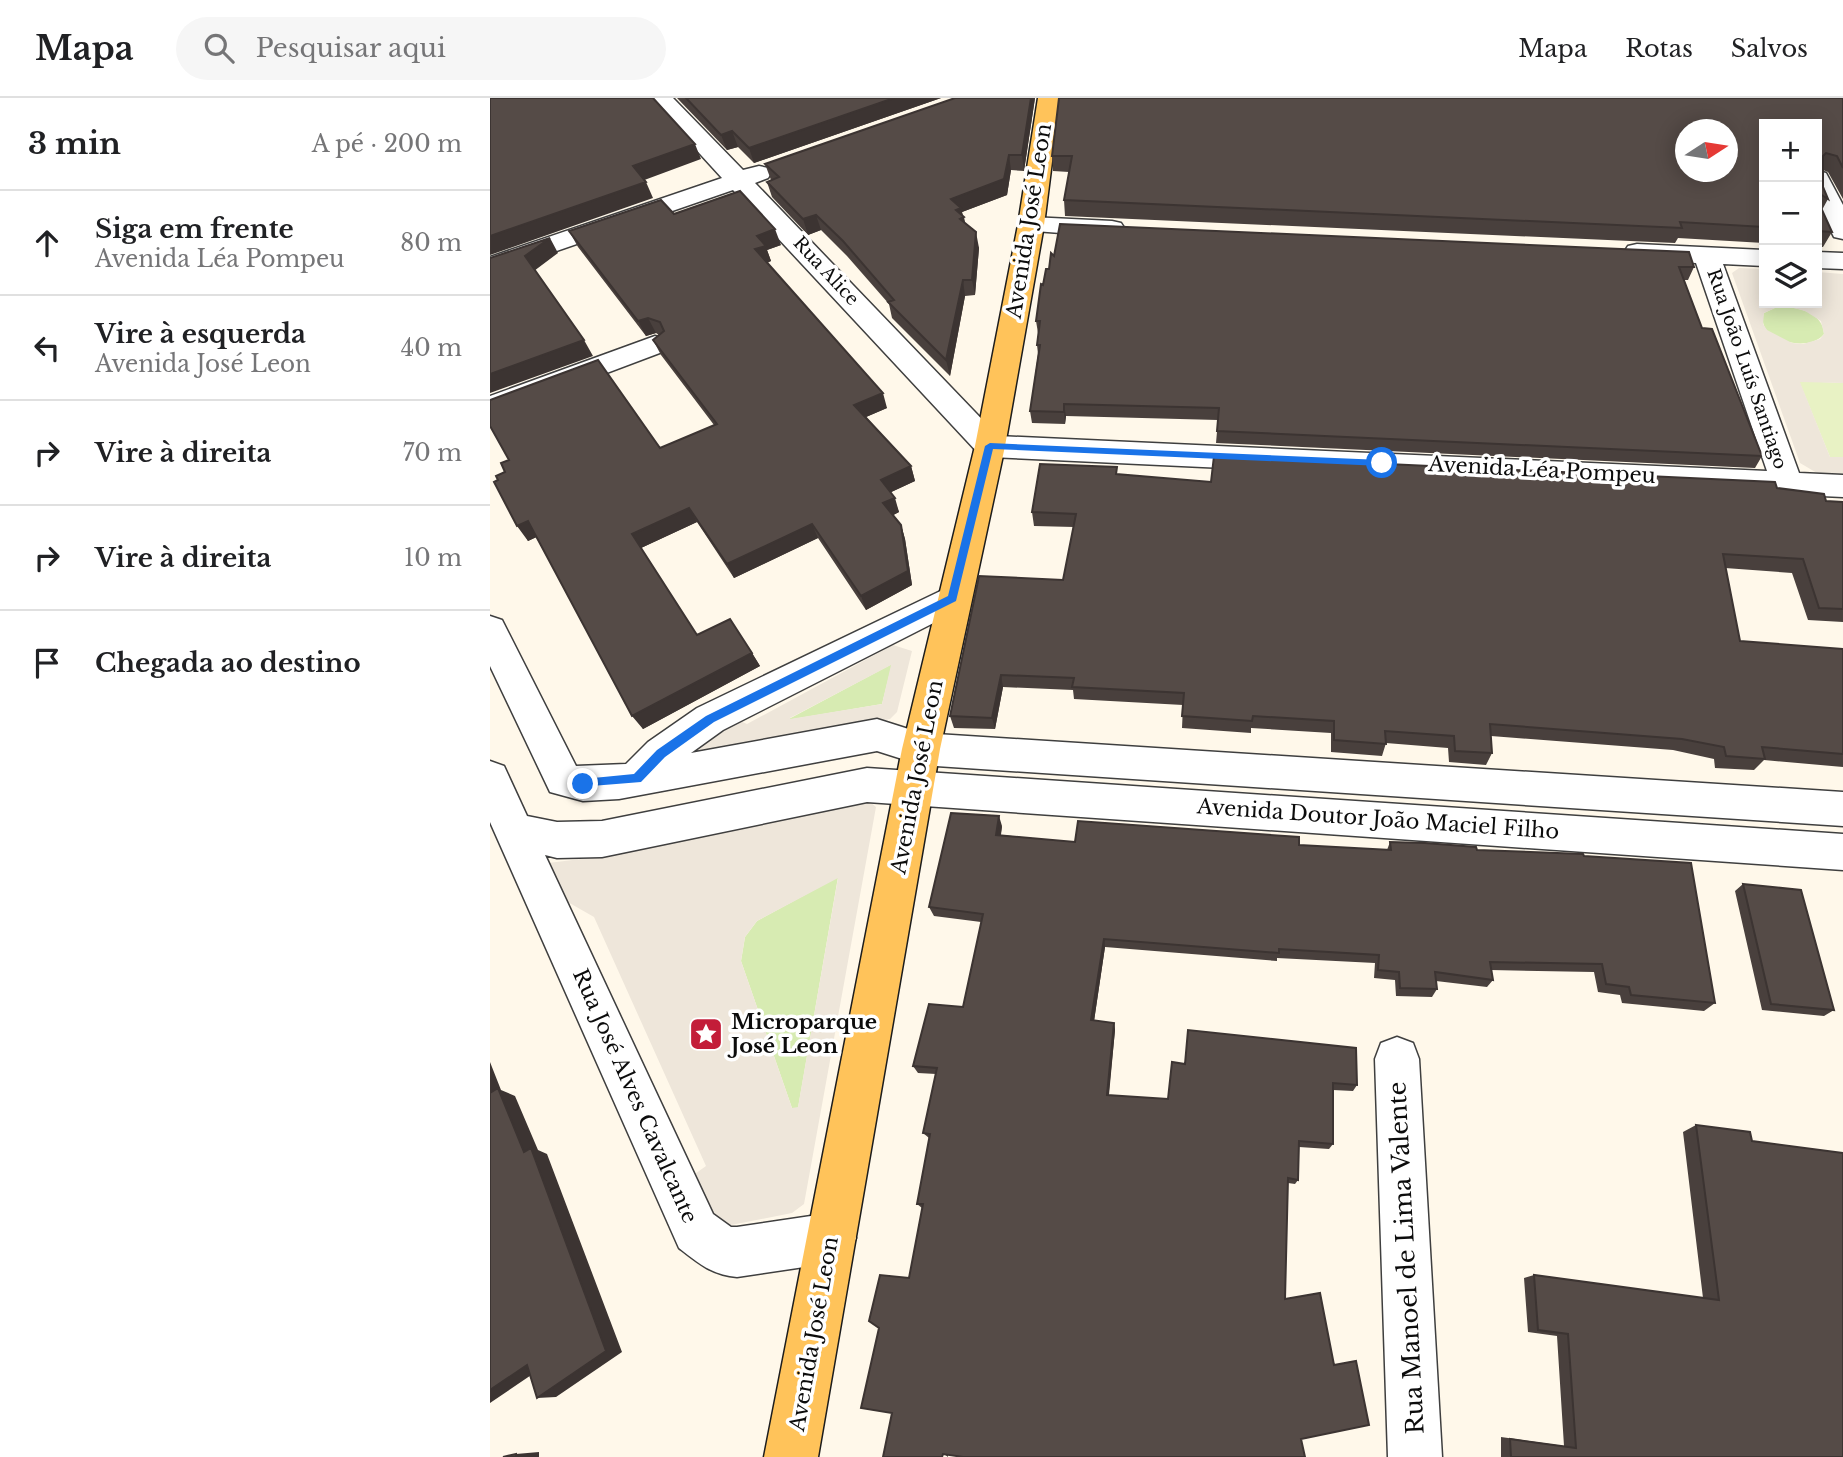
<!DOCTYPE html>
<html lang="pt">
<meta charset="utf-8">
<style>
:root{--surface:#fff;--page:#f6f6f6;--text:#202124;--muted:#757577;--line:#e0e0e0}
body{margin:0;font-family:"Libre Baskerville",serif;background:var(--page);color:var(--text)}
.controls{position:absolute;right:21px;top:21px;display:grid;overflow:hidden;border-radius:0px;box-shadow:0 4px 18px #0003}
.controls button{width:63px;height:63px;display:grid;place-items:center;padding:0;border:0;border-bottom:2px solid var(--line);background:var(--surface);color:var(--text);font:35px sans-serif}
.compass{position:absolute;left:1185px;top:21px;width:63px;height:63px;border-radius:50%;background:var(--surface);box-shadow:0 4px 18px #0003;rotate:78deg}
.stop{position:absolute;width:21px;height:21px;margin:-16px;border:5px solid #1a73e8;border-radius:50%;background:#fff}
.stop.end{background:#1a73e8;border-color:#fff;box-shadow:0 2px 7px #0008}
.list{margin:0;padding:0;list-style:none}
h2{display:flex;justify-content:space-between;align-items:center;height:91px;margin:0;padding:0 28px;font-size:30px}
h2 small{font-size:23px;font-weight:400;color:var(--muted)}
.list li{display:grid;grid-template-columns:46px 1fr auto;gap:21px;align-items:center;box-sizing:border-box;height:105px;padding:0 28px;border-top:2px solid var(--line)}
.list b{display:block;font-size:26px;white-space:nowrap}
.list p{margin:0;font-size:23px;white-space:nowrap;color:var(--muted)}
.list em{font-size:23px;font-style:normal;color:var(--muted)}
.icon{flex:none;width:38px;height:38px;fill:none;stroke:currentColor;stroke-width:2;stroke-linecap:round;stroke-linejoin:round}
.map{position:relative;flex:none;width:1353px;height:1359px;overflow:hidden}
header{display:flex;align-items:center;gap:42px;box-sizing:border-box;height:98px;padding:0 35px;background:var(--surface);border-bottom:2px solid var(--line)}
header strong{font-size:33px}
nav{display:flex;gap:38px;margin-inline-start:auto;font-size:24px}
.search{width:490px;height:63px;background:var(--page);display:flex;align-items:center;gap:18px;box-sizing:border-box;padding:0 24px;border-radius:38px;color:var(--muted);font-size:26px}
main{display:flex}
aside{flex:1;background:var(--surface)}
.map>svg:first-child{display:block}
.green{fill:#d7ebb2}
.pitch{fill:#e8f2c4}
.plaza{fill:#eee6da;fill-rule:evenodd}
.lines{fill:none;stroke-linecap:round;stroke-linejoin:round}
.minor-casing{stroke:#3f3f3f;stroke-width:3}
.major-casing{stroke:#1d1d1d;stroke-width:3}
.minor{fill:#fff;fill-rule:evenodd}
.major{fill:#ffc35a;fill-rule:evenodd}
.wall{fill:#49403d}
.shaded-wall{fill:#3c3432}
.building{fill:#554b47;stroke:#3c3432;stroke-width:2;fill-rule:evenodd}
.route{fill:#1a73e8}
.labels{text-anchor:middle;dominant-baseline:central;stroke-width:7;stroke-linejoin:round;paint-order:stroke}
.far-street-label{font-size:18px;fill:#0c0c0c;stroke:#fff}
.street-label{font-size:21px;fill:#0c0c0c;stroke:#fff}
.poi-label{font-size:21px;font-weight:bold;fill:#0c0c0c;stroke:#fff;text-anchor:start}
.near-street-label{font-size:24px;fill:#0c0c0c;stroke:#fff}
</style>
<header>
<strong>Mapa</strong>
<div class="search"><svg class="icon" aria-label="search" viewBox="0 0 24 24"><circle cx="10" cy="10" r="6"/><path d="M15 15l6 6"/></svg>Pesquisar aqui</div>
<nav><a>Mapa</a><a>Rotas</a><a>Salvos</a></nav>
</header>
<main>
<aside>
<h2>3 min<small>A pé · 200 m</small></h2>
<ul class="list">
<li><svg class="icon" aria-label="ahead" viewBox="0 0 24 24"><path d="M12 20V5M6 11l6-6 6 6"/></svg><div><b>Siga em frente</b><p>Avenida Léa Pompeu</p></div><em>80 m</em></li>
<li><svg class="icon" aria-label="left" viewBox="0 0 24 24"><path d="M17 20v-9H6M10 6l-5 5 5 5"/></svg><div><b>Vire à esquerda</b><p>Avenida José Leon</p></div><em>40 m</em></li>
<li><svg class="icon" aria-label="right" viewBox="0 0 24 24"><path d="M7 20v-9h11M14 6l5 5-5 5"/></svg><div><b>Vire à direita</b></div><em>70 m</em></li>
<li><svg class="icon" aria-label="right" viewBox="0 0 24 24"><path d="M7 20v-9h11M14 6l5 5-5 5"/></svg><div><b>Vire à direita</b></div><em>10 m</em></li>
<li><svg class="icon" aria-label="arrive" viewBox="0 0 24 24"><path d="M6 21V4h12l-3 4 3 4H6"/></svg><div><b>Chegada ao destino</b></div></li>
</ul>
</aside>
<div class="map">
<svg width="1353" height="1359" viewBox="0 0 1353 1359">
<rect width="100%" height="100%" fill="#fff8ea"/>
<!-- green -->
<path class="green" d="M1287 209C1305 208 1333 213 1334 236 1319 256 1264 242 1274 215Z
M402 566 392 606 297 622Z
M348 779 308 1010H302L251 863 255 839 267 823Z"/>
<!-- pitch -->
<path class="pitch" d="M1309 283 1353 285V359H1340Z"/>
<!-- plaza -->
<path class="plaza" d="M1249 170 1274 171V205H1327V174L1353 176V285L1310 284 1340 359H1353V376L1327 375 1310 365 1242 175ZM1296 208 1315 213 1331 223 1334 236 1330 241 1313 246 1302 245 1277 232 1273 226 1274 215 1287 209Z
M403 547 422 553 407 614 400 621 192 658 241 619 257 626ZM401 567 392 606 300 621V620Z
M380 704 386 709 314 1106 302 1115 236 1128 222 1119 202 1078 216 1068 104 819 76 803 58 765 91 761ZM348 780 308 1009 302 1010 251 863 255 839 267 823Z"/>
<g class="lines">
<!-- minor casing -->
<g class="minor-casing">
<path id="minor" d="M159 0H183L253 72 269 68 278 70 281 75 278 80 265 85 508 338 1277 373 1206 165 1147 162 1138 160 1134 154 1138 148 1147 146 1274 152V168L1233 166 1309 375 1353 377V399L500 359 489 356 243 92 0 176V159L232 80Z
M1327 73 1336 75 1353 107V141L1344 139 1327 105Z
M541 119 622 123 631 125 635 131 631 137 622 139 532 132 528 127 532 122Z
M1327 154 1353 155V171L1327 170Z
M165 238 175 241 179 247 175 253 0 319V298Z
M463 487 475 491 480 500 475 509 233 632 201 655 387 621 431 635 1353 694V728L431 667 387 653 129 701 93 703 60 694 0 568V518L12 522 86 668 136 666 158 644 207 610Z
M0 663 14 668 37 718 67 724 112 723 377 670 1353 736V772L377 704 112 759 67 760 55 757 223 1116 241 1129H247L341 1115 358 1123 366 1140 358 1157 341 1165 247 1179C222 1177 208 1165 189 1150L0 724Z
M907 939 923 945 929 961 952 1359H898L885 961 891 945Z"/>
</g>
<!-- major casing -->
<g class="major-casing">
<path id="major" d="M548 0H570L554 127 515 348 450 651 328 1359H274L412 651 485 348 528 127Z"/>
</g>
<!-- minor -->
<use href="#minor" class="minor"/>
<!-- major -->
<use href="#major" class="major"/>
</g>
<!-- wall -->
<path class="wall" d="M187 0H451L264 65 248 49 237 52Z
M545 0 534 73 521 72 517 97 472 114 475 125 489 150 485 197 475 198 460 278 402 220 399 206 357 158 331 132 318 137 282 99 277 84 281 82 275 66Z
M1353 0V101L1338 74 1333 72V89L1338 101 1332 112 1327 133V26H1274V145L1188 140 1185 145 575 118 574 102 579 74 563 73 562 58Z
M184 116 291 147 277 152 281 163 277 165 397 310 376 319 421 368 425 383 401 394 409 414 403 417 411 427 415 441 422 487 376 512 328 440 244 480 207 424 151 450 207 537 262 555 270 568 153 631 46 439 38 443 8 382 15 374 19 362 170 350 224 327 171 257 163 242 169 237 166 235 156 238 88 149 79 133Z
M1327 133 1342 134 1333 149H1327Z
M564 158 1204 169 1198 182H1194L1212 230 1272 358 1265 370 726 345 728 322 576 318 575 326 542 325 540 313 548 256 547 247 549 235H548L546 223 553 187Z
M627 377 721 384 1287 390 1336 403 1353 404V524L1318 522 1302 475 1235 470 1250 543 1353 551V669L1274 662 1264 672 1225 670 1224 661 1183 652 1001 638 1002 655 996 667 959 664 958 650 896 645 892 658 841 654V635L761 630V635L692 630 693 607 584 601 583 592 513 589 505 631 464 630 460 618 573 482 584 429 544 428 542 414Z
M512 728 511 737 585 744 809 747 897 752 900 744 987 752 1094 758 1225 905 1214 913 1132 905 1130 897 1108 894 1104 874 1001 872 1003 882 997 889 946 883 947 891 942 899 906 898 905 882 884 880 885 865 787 860V863L615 849 604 923 624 925 625 932 619 997 678 1001 682 964 867 987 863 993 843 992V1046L839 1051 809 1049 808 1082 805 1086 798 1085 458 1357V1359L402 1315 419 1180 432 1110 427 1106 439 1040 433 1035 446 976 428 975 423 968 473 909 491 824 444 818 439 809Z
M1253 786 1344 912 1334 918 1272 912 1245 793Z
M1206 1027 1262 1043 1353 1359H1011V1339L1074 1348 1067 1238 1038 1234 1034 1180 1044 1177 1213 1200 1193 1034Z"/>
<!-- shaded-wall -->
<path class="shaded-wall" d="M404 0H451L264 65 259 50Z
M541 0H545L534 73 532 57Z
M242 33 248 49 237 52 231 37Z
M205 46 211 61 149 84 143 68Z
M519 57 521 72 517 97 472 114 473 120 474 119 477 135 461 101Z
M156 84 163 100 0 157V138Z
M326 117 331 132 318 137 313 121Z
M285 131 291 147 277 152 281 163 271 167 265 151 267 138Z
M486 134 489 150 485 197 482 182Z
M60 140 68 155 44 173 35 158Z
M473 182 475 198 460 278 456 262Z
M158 220 166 235 156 238 148 223Z
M94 242 103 258 0 295V276Z
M393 295 397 310 369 322 364 307Z
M574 306 576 318 575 326 574 314Z
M421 368 425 383 395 397 391 382Z
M405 400 409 414 398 420 393 405Z
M199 410 207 424 151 450 142 436Z
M38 423 49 438 38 443 27 428Z
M322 426 328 440 244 480 237 466Z
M411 427 415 441 422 487 376 512 371 498Z
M262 555 270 568 153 631 142 618Z
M511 577 513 589 505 631 502 620Z
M509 718 512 728 509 747 506 737Z
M614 841 615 849 603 930 601 922Z
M624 925 625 932 618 1003 617 997Z
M0 964 11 992 25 998 48 1052 57 1056 132 1254 66 1299 47 1300 34 1054 0 997Z
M37 1267H56L0 1305V1292Z
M49 1354V1359H26V1356Z"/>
<!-- building -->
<path class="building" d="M0 0H163L205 46 143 68 156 84 0 138Z
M196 0H404L259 50 242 33 231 37Z
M465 0H541L532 57H519L514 81 461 101 471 110 466 112 474 119 470 121 486 134 482 182H473L456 262 398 204 404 202 353 143 326 117 313 121 277 84 289 79 275 66Z
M569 0H1353V70L1347 58 1336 55 1333 58V89L1338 101 1327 94V26H1274V129L1190 124 1192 130 574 102 582 58H562ZM1195 32H1237V74H1195Z
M250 93 285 131 267 138 276 148 265 151 393 295 364 307 421 368 391 382 405 400 393 405 411 427 418 473 371 498 322 426 237 466 199 410 142 436 207 537 240 521 262 555 142 618 38 423 27 428 4 384 8 382 6 378 15 374 11 365 19 362 0 328V302L108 262 170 350 227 326 163 242 174 233 170 224 158 220 148 223 79 133 171 102 184 116Z
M1327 101 1342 134 1327 133Z
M570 126 1199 154 1204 169H1189L1212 230 1222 231 1272 358 727 333 729 310 574 306V314L540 313 550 247H547L550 223H546L551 186 553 187 556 171H559L561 155 564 158Z
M60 140 35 158 94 242 0 276V160Z
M724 358 1285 384 1287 390 1334 396 1336 403 1353 404V511L1329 510 1313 461 1233 456 1250 543 1353 551V656L1272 649 1275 661 1236 658 1234 649 1192 641 1000 626 1002 655 965 653 964 638 895 633 896 646 844 642V623L763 618 762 623 692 618 694 595 582 589 584 580 511 577 502 620 460 618 489 478 573 482 586 416 542 414 550 366 627 369 626 376 721 384Z
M461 715 509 718 506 737 585 744 588 723 809 739V747L901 752 900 744 935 745 986 749 987 752 1093 756 1094 758 1201 765 1225 905 1141 897 1139 889 1116 886 1112 866 1000 864 1003 882 945 874 947 891 910 890 909 874 888 872 889 857 789 851V855L614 841 601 922 624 925 617 997 678 1001 682 964 695 966 698 932 866 950 867 987 843 985V1046L809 1043 808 1082 798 1080 795 1201 830 1195 844 1267 866 1263 879 1327 811 1341 815 1359H473L453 1356 452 1359H393L402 1315 371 1310 389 1230 379 1223 390 1177 419 1180 433 1106H427L440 1036 433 1035 447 970 423 968 439 906 473 909 493 816 439 809Z
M1253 786 1311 792 1344 912 1281 906Z
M8 990 34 1054 41 1050 116 1253 47 1300 37 1267 0 1292V995Z
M1206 1027 1260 1034 1262 1043 1353 1055V1359H1021L1020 1341 1086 1350 1078 1236 1048 1232 1044 1177 1229 1202Z
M26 1356V1359H13Z"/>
<!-- route -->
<path class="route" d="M500 345 892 362 896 365 892 368 503 351 466 503 224 624 175 659 151 684 89 689V682L93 681 144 676 167 652 216 618 458 498 495 348Z"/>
<!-- icons -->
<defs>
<g id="sight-square" transform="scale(1.75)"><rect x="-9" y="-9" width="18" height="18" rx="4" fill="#c31d39" stroke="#fff"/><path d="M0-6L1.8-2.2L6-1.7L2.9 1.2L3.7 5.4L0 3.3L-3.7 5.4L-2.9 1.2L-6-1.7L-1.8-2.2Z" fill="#fff"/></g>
</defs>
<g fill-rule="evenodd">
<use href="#sight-square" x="216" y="936"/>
</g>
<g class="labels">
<!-- far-street labels -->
<g class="far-street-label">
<text transform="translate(336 173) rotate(47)">Rua Alice</text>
<text transform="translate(1257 271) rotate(71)">Rua João Luís Santiago</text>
</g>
<!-- street labels -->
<g class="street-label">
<text transform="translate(539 123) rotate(-81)">Avenida José Leon</text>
<text transform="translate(1052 372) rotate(3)">Avenida Léa Pompeu</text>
<text transform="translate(427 679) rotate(-79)">Avenida José Leon</text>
<text transform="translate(888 721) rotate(4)">Avenida Doutor João Maciel Filho</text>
<text transform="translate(145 998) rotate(66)">Rua José Alves Cavalcante</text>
<text transform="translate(324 1236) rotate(-80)">Avenida José Leon</text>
</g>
<!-- poi labels -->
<g class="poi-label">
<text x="241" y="924">Microparque<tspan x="241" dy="24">José Leon</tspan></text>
</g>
<!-- near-street labels -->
<g class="near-street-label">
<text transform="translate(916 1160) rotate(-93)">Rua Manoel de Lima Valente</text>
</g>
</g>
</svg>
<div class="controls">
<button>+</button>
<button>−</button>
<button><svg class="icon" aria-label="layers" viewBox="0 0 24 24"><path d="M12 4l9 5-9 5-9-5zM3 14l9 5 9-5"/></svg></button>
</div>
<svg class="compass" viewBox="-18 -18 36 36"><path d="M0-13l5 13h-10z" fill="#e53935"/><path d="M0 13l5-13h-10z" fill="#757577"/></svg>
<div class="stop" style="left:892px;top:365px"></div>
<div class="stop end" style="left:93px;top:686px"></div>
</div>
</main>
